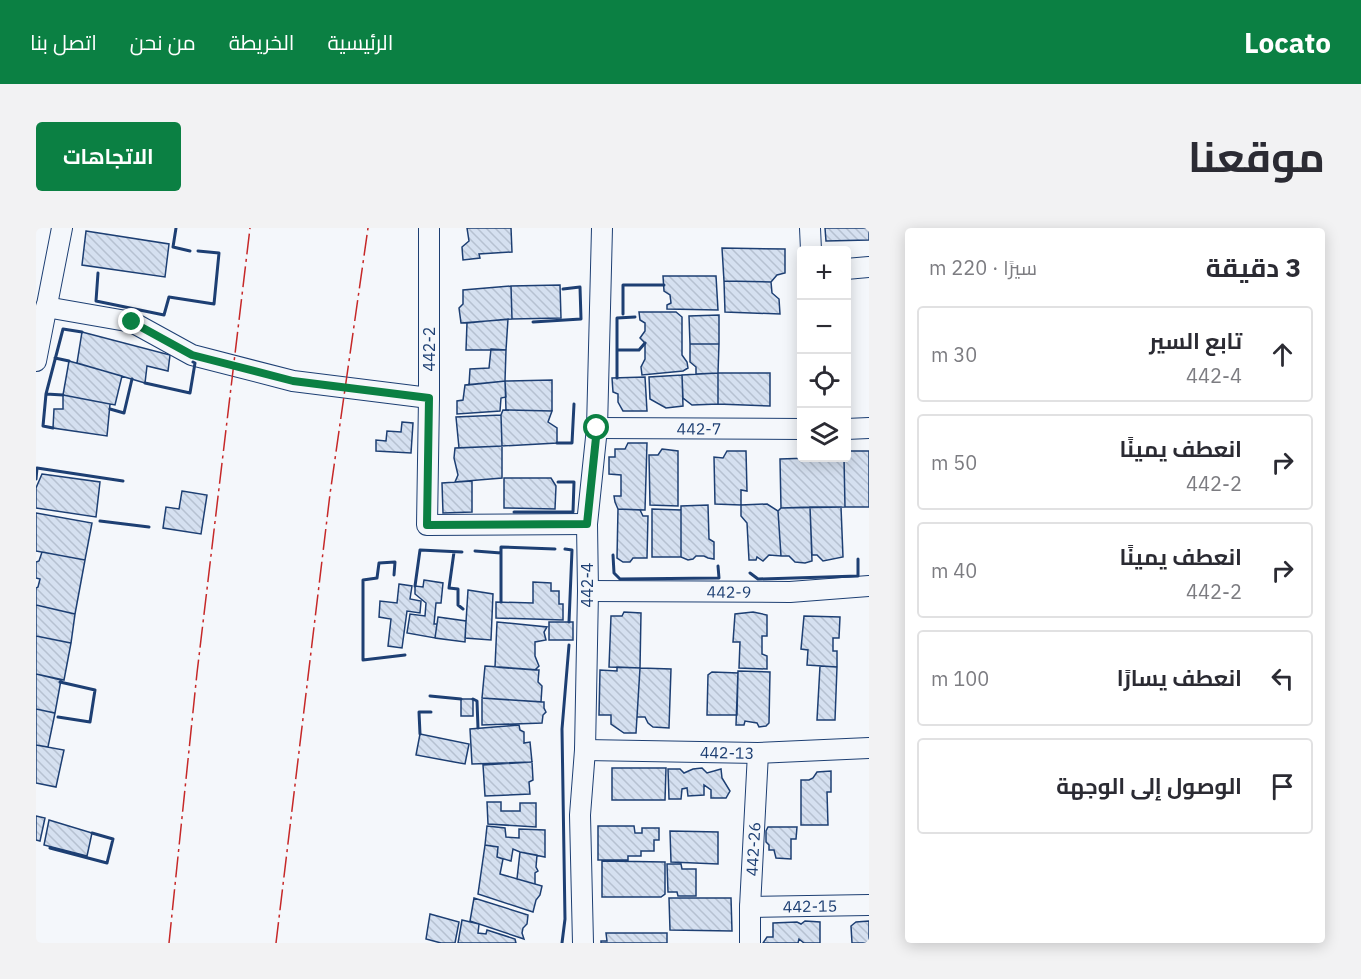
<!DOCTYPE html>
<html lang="ar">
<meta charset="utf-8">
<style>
:root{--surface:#fff;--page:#f2f2f3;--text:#2b2b33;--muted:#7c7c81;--line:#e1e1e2;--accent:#0b8043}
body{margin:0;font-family:"IBM Plex Sans",Cairo,sans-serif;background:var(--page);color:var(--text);direction:rtl}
.controls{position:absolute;right:18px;top:18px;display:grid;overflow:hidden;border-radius:6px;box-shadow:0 3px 15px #0003}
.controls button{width:54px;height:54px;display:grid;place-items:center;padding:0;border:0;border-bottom:2px solid var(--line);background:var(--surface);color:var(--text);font:30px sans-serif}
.stop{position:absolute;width:18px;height:18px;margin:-14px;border:4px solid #0b8043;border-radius:50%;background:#fff}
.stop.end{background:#0b8043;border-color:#fff;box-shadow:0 2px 6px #0008}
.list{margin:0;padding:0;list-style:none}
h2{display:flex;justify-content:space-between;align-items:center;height:78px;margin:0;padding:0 24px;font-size:26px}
h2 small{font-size:20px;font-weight:400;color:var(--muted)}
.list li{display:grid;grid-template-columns:39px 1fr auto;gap:18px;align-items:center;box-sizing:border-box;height:96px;margin:0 12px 12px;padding:0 12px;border:2px solid var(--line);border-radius:6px}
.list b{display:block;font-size:22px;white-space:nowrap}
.list p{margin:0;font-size:20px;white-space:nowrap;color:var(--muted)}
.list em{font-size:20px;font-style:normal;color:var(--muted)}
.icon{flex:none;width:33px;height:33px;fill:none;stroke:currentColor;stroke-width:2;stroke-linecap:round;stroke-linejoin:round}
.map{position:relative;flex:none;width:833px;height:715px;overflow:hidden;direction:ltr;border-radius:6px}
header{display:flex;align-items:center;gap:36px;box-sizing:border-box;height:84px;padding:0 30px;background:var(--accent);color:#fff}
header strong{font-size:28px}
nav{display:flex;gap:33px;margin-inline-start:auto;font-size:21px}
.intro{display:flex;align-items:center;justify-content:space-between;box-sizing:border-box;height:144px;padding:0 36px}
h1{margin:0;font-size:42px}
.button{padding:15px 27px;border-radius:6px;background:var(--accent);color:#fff;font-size:21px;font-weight:700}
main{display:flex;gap:36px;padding:0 36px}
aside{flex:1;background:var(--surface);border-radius:6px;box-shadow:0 3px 15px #0003}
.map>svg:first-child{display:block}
.building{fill:url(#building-back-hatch);stroke:#1d3f73;stroke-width:1.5}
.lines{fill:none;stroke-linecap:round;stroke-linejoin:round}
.minor-casing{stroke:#1d3f73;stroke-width:22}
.minor{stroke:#f4f7fb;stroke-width:20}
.wall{stroke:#1d3f73;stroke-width:3}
.power{stroke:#c62828;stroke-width:1.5;stroke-dasharray:21 4.5 3 4.5;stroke-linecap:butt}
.route{stroke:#0b8043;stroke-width:8}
.labels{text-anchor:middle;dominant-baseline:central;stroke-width:4.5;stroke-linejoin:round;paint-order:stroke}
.street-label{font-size:16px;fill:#1d3f73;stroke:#f4f7fb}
</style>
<header>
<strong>Locato</strong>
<nav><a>الرئيسية</a><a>الخريطة</a><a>من نحن</a><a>اتصل بنا</a></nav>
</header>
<div class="intro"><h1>موقعنا</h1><a class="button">الاتجاهات</a></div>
<main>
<aside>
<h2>3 دقيقة<small>سيرًا · 220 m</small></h2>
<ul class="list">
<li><svg class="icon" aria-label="ahead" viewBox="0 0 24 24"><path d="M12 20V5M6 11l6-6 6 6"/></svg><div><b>تابع السير</b><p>442-4</p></div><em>30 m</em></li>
<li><svg class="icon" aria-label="right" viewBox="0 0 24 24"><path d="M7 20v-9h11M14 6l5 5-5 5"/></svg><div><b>انعطف يمينًا</b><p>442-2</p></div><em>50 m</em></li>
<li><svg class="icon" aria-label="right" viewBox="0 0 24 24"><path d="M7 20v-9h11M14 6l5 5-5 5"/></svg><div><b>انعطف يمينًا</b><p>442-2</p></div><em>40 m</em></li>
<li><svg class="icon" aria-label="left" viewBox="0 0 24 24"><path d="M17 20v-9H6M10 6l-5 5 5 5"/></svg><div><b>انعطف يسارًا</b></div><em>100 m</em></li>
<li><svg class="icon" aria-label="arrive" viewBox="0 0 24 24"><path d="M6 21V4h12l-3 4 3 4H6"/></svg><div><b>الوصول إلى الوجهة</b></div></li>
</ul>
</aside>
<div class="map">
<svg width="833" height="715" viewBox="0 0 833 715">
<defs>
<pattern id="building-back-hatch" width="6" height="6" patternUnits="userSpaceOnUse" patternTransform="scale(1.5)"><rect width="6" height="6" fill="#d5e0f0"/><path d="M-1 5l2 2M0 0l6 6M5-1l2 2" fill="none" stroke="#b6c1d1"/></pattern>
</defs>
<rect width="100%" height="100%" fill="#f4f7fb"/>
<!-- building -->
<path class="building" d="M431 0H475L476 24 443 26 444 30 427 32 426 19 433 13Z
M789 0H833V12L790 13Z
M50 3 133 16 129 49 46 37Z
M686 20 749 21V45L741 47 735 54 688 53Z
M627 48H680L682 82 631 81V77L635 75 634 67 628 63Z
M688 53 735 54 736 65 743 71 744 86 689 84Z
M524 57 525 90 476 91 475 58Z
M475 58 476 91 425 95 423 80 427 76V62Z
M603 84H640L646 89V127L651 134 652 140 647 143 606 147 605 139 609 131V115L604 110 609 103V95L604 92Z
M683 87V116H654L653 88Z
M472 91 470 122H430L431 95Z
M46 104 134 127 132 143 111 138 109 155 41 135Z
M654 116H683L682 145 660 146V139L654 134Z
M455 121 470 122 469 153 433 157 434 141 453 140Z
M33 133 86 148 79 177 27 167Z
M682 145H734V178L682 176Z
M682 145V176L656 177 647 170 646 147Z
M646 147 647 178 630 180 614 171 613 149Z
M609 149 611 183H587L582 174V166L577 164 576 150Z
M516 152V183L470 182 469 153Z
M469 153 470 169 465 170 464 183 421 186V173L427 172 429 157Z
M27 167 74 176 71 208 17 200 18 181H27Z
M467 182 516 183 512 194 521 200V215L466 218 465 187Z
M465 187 466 218 423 220 420 189Z
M366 194 377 195 375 225 340 223V212L350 213 351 203 365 204Z
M592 215H611L609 282 582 281 579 274 578 268H585V247L573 246V229H579V221H589Z
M466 218V250L419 254 422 247 418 230 419 220Z
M626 221 642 223V278L614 277 613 227H622Z
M691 223H710L711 263 705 262V277L679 276 678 229 687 230Z
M810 223H833V279H809L808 230H810Z
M775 230H808L809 279 745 280 744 231Z
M6 246 64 254 60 289 0 280V260Z
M468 250H515L520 258 519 281 468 280Z
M436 253V284L407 285 406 255Z
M146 263 171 267 165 306 127 300 130 279 143 281Z
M731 276 742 283 745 328 733 327 727 333 721 329 720 332H713L711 295 705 288V277Z
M672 277 673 311 678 314V331L672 330 668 328H660L657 331 652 332 645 329V278Z
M774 279H805L807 329 787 333 781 327H776Z
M774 279 776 333 769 335 759 334 753 328H745L742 283 745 280Z
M582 281 604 282 607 288H612L611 330H597L594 334H587L581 330Z
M616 281 645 282V329H616Z
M0 285 56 295 49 332 0 323Z
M6 324 49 332 39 386 0 377V360L2 359 4 351 0 350V334L3 333Z
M388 352 407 355 405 375H400L398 396H401L399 410 371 405 374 386 389 388 390 375 379 366V358L387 359Z
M497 354 515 355V363H523V376H527V392L460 390V374L497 375Z
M363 356 376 358 374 371 385 373 384 385 371 383 366 420 352 418 355 391 343 389 344 373 361 375Z
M432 362 457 366 455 412 429 410Z
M0 377 39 386 35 415 0 408Z
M588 384 605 385 604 440 573 439 575 388H586Z
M717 384 731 387V408H726V426L731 428V441L703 440 704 414H697L699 386Z
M768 388 804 389 803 410H797V423H801V439L771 437 772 422 765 421Z
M402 389 430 393 429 414 399 410Z
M461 394 511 399 508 404 510 412 499 414V428L503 438 499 442 459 439Z
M513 394H537V412H513Z
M0 408 35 415 28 452 0 446Z
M449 438 503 442 502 454 506 458 505 474 446 470Z
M784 438 801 439 799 492H781Z
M581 439 604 440 600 505H588L575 496V487H563L564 442 581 443Z
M604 440 635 441 633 500 617 499 612 495 609 489H601Z
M702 443 734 444 733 495 730 498 723 499 721 495 709 493 708 497H700Z
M676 444 702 445 701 487H671L672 447Z
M0 446 25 452 19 485 0 481Z
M446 470 508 474V480L510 484 507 487 506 495 446 497Z
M425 471H437V488H425Z
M0 481 19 485 12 519 0 517Z
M483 497 484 502 488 504V515L494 514 496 534 436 536 434 501Z
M384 506 433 516 429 536 380 527Z
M0 517 28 522 20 559 0 555Z
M496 534 497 552 493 554 494 566 449 568 447 537Z
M576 540H630L629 572H576Z
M666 540 671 545 685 541 686 550 694 563 690 570H675V562L668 557V567L652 568 651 560 646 561 645 571H633L632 541H644L648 545 657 541Z
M795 543V564H791L792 597H765V552H773L777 550 781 544Z
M451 574H465V583H484V575H500V599L452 596Z
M0 588 9 590 4 613 0 612Z
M13 592 56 605 51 628 8 617Z
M451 598 469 600 470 609 483 610V601L509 602V629L484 624 477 621 475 633 461 629 462 619 449 617Z
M562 598H598L599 605H606V600H623V612H618V623H605V628H592V632H562Z
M732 599H761L760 611H755V631L740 630 738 622H733V617L730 614V603Z
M634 603 682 604V636L635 634Z
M449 617 462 619 461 629 467 631 464 646 506 658 504 667 500 672 497 684 442 666Z
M484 624 501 627 500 639 502 643 499 645V656L481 651Z
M566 633 629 634V666L625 669H566Z
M631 636H645L646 641H660V668H642L641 664H632Z
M438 670 492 687 491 696 487 700 486 705 488 711 434 693Z
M633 670H695L696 703 634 702Z
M394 686 423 694 419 715H405L390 711Z
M426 692 443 696 442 705 450 706 451 702 479 711 480 715H422Z
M769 693 784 694V715H768L763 711 762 715H727L731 709H737V695L761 694 765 696Z
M833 693V715H816L815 698 820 694Z
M570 705H631V715H565V713H571Z"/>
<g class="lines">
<!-- minor casing -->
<g class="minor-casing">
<g id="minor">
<path d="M393 0V170L391 297 551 296"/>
<path d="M774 0 775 22"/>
<path d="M810 41 833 39"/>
<path d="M10 79 96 94 156 127 257 153 393 170"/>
<path d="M0 133 26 0"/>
<path id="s1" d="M561 200 766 201"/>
<path d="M810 201 833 200"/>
<path id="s2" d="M552 363 754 364 833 358"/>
<path id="s3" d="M549 522 722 525 833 520"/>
<path id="s4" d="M714 679 833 677"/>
<path d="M547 715 544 587 549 522 552 363 551 296 561 200 566 0"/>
<path id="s5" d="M714 715V679L722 525"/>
</g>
</g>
<!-- minor -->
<use href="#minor" class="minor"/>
<!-- wall -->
<path class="wall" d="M140 0 137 19 154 23
M62 45 60 73 128 87 133 69 178 76 183 25 162 23
M587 86V57H628
M497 94 545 91 544 59 527 61
M581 122H603L609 115
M19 130 33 133
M581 150V90L599 89
M109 155 154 165 159 135 157 134
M10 166 27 167
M74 181 88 185 96 151
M17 200 7 198 10 166 27 101 46 104
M521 215H536L538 176
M0 251 1 240 87 253
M478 284H537L538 254H522
M64 293 113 299
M529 321 536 322 533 394
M439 323 465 325
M418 324 413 360 422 361V377L427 381
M577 327 578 345 584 351 683 350 682 338
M714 345 722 351 822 348V331
M358 347 359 334 343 335 341 350 327 352V432L369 427
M379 358 384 322 426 324
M465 374V319L519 321
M394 468 425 471
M437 471 441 473 442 500
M22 489 54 494 59 462 24 454
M384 506 383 484H395
M14 620 71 635 77 611 56 605
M526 715 529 691 526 501 533 417"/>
<!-- power -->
<path class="power" d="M133 715 161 445 214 0
M240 715 294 266 332 0"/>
</g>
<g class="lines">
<!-- route -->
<path class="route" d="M96 94 156 127 257 153 393 170 391 297 551 296 561 200"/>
</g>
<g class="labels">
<!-- street labels -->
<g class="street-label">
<text transform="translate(393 121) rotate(-90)">442-2</text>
<text stroke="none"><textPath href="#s1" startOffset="102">442-7</textPath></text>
<text transform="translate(551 357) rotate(-90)">442-4</text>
<text stroke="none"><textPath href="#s2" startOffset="141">442-9</textPath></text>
<text stroke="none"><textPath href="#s3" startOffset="142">442-13</textPath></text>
<text stroke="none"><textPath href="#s5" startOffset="94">442-26</textPath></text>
<text stroke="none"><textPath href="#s4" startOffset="60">442-15</textPath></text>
</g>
</g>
</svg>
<div class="controls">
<button>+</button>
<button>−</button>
<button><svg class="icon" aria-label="locate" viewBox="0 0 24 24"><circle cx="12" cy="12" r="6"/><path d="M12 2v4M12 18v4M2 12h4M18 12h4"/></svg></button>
<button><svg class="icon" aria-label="layers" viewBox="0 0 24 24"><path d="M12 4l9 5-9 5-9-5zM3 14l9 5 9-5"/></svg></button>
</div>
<div class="stop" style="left:561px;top:200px"></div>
<div class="stop end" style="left:96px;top:94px"></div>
</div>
</main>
